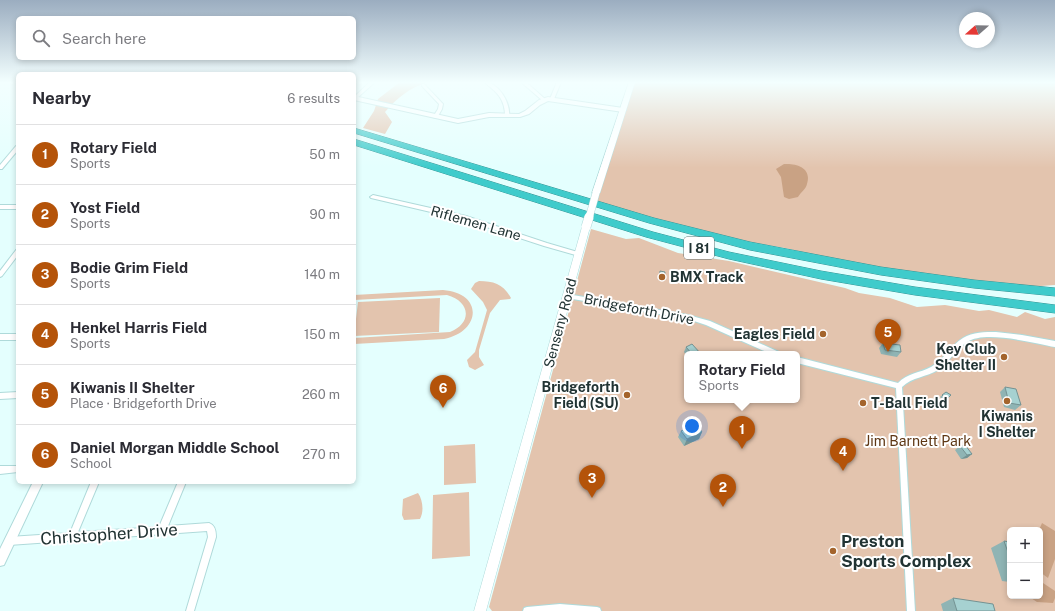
<!DOCTYPE html>
<meta charset="utf-8">
<style>
:root{--surface:#fff;--page:#f2f2f3;--text:#2b2b33;--muted:#7c7c81;--line:#e1e1e2;--accent:#b45309}
body{margin:0;font-family:"Public Sans",sans-serif;background:var(--page);color:var(--text)}
.controls{position:absolute;right:12px;bottom:12px;display:grid;overflow:hidden;border-radius:6px;box-shadow:0 2px 6px #0003}
.controls button{width:36px;height:36px;display:grid;place-items:center;padding:0;border:0;border-bottom:1px solid var(--line);background:var(--surface);color:var(--text);font:20px sans-serif}
.compass{position:absolute;left:959px;top:12px;width:36px;height:36px;border-radius:50%;background:var(--surface);box-shadow:0 2px 6px #0003;rotate:250deg}
.you{position:absolute;left:692px;top:426px;width:14px;height:14px;margin:-10px;border:3px solid #fff;border-radius:50%;background:#1a73e8;box-shadow:0 0 0 6px #1a73e833}
.badge{display:grid;place-items:center;width:26px;height:26px;border-radius:50%;background:var(--accent);color:#fff;font-size:13px;font-weight:700}
.pin{position:absolute;translate:-50% -33px;filter:drop-shadow(0 1px 2px #0008)}
.pin::after{content:'';position:absolute;top:21px;width:14px;height:12px;background:inherit;clip-path:polygon(0 0,100% 0,50% 100%)}
.popup{position:absolute;left:684px;top:351px;width:116px;height:52px;box-sizing:border-box;display:grid;place-content:center;border-radius:6px;background:var(--surface);filter:drop-shadow(0 1px 3px #0005);font-size:13px;white-space:nowrap;color:var(--muted)}
.popup b{font-size:15px;color:var(--text)}
.popup::after{content:'';position:absolute;left:50%;top:100%;margin-left:-8px;border:8px solid transparent;border-top-color:var(--surface)}
.list{margin:0;padding:0;list-style:none}
h2{display:flex;justify-content:space-between;align-items:center;height:52px;margin:0;padding:0 16px;font-size:17px}
h2 small{font-size:13px;font-weight:400;color:var(--muted)}
.list li{display:grid;grid-template-columns:26px 1fr auto;gap:12px;align-items:center;box-sizing:border-box;height:60px;padding:0 16px;border-top:1px solid var(--line)}
.list b{display:block;font-size:15px;white-space:nowrap}
.list p{margin:0;font-size:13px;white-space:nowrap;color:var(--muted)}
.list em{font-size:13px;font-style:normal;color:var(--muted)}
.icon{flex:none;width:22px;height:22px;fill:none;stroke:currentColor;stroke-width:2;stroke-linecap:round;stroke-linejoin:round}
.map{position:relative;flex:none;width:1055px;height:611px;overflow:hidden}
.search{position:absolute;background:var(--surface);box-shadow:0 2px 6px #0003;left:16px;top:16px;width:340px;height:44px;display:flex;align-items:center;gap:10px;box-sizing:border-box;padding:0 14px;border-radius:6px;color:var(--muted);font-size:15px}
.panel{position:absolute;background:var(--surface);box-shadow:0 2px 6px #0003;left:16px;top:72px;width:340px;height:412px;border-radius:6px}
.map>svg:first-child{display:block}
.green{fill:#e3c4ae;fill-rule:evenodd}
.water{fill:#c9a284}
.lines{fill:none;stroke-linecap:round;stroke-linejoin:round}
.minor-casing{stroke:#afdada;stroke-width:2}
.tertiary-casing{stroke:#afdada;stroke-width:2}
.secondary-casing{stroke:#afdada;stroke-width:1}
.motorway-casing{stroke:#349696;stroke-width:1}
.minor{fill:#fff;fill-rule:evenodd}
.tertiary{fill:#fff;fill-rule:evenodd}
.secondary{fill:#fff;fill-rule:evenodd}
.motorway{fill:#3fcbcb;fill-rule:evenodd}
.secondary-bridge-far1-casing{stroke:#afdada;stroke-width:8;stroke-linecap:butt}
.secondary-bridge-casing{stroke:#afdada;stroke-width:10;stroke-linecap:butt}
.secondary-bridge-far1{stroke:#fff;stroke-width:7}
.secondary-bridge{stroke:#fff;stroke-width:9}
.wall{fill:#8fb4b4}
.shaded-wall{fill:#749292}
.building{fill:#a6d1d1;stroke:#749292}
.poi-dot{fill:#a4642c;stroke:#fff;stroke-width:1.5}
.labels{text-anchor:middle;dominant-baseline:central;stroke-width:4;stroke-linejoin:round;paint-order:stroke}
.shield{fill:#fff;stroke:#647070;stroke-width:1}
.shield-label{font-size:13px;font-weight:bold;fill:#213333}
.street-label{font-size:14px;fill:#213333;stroke:#fff}
.poi-label{font-size:14px;font-weight:bold;fill:#213333;stroke:#fff;text-anchor:end}
.park-label{font-size:14px;fill:#5e3714;stroke:#fff}
.near-street-label{font-size:17px;fill:#213333;stroke:#fff}
.near-poi-label{font-size:17px;font-weight:bold;fill:#213333;stroke:#fff;text-anchor:start}
</style>
<div class="map">
<svg width="1055" height="611" viewBox="0 0 1055 611">
<rect width="100%" height="100%" fill="#e4fffe"/>
<!-- green -->
<path class="green" d="M400 82H429C410 87 397 98 385 112L392 122 385 134 363 128 374 111 378 99Z
M632 82H1055V285L1013 288 881 271 785 248 701 234 593 203Z
M591 229 626 239 639 238 678 253 729 261 845 288 859 293 890 298 917 307 945 305 979 311 989 310 1017 317 1025 312 1045 319 1055 317V611H492L489 607ZM687 354H797V400H687ZM1010 530H1040V596H1010Z
M479 281C494 281 503 284 511 298L510 299 500 300 490 313 479 350V357L484 365 475 370 469 367 467 360 475 352 487 310 483 302 471 289 475 283Z
M443 290C484 293 481 332 444 339L354 344V338L450 332C473 323 470 301 447 295L354 300V295Z
M440 298 439 332 354 336 358 302Z
M475 444 476 483 444 485V446Z
M469 492 470 556 432 559 433 495Z
M418 493C423 500 424 512 420 519L404 520 402 515 403 499Z"/>
<!-- water -->
<path class="water" d="M784 164C797 163 812 168 807 184 806 189 801 192 798 197L789 199 784 197 781 177 776 169Z
M1042 523 1055 531V559L1048 578 1040 572V537L1041 534 1039 530Z
M1040 582 1043 583 1055 591V598L1053 603 1037 602 1028 596H1040Z"/>
<g class="lines">
<!-- minor casing -->
<g class="minor-casing">
<path id="minor" d="M370 82H375L356 99H354V97Z
M484 82C499 82 511 104 509 117L505 116C505 99 497 92 484 82Z
M521 82H526L545 99V101H543Z
M557 82H561L554 99 551 100 550 99Z
M422 84H424L443 104 442 109 437 118 433 117 438 109 439 104 422 86Z
M16 146H18V150L2 169H0V165Z
M373 195 466 216 547 243 581 253 582 254 579 256 544 246 465 220 371 198 370 197Z
M0 205H18V209H0Z
M18 249V255L2 276 0 277V271L16 250Z
M565 294H567L688 315 710 321 779 352 780 354H771L706 325 688 319 567 298H565L564 296Z
M996 332 1022 335 1055 341V347C1034 343 985 330 967 342 956 349 949 362 938 370 927 377 912 377 902 387L915 611H907L896 388 797 363V357L898 383C907 373 920 373 931 367 944 360 951 345 963 338 973 332 985 332 996 332Z
M0 334H18V340H0Z
M18 392V398L0 399V393Z
M0 466H18V472L0 474Z
M91 482H99L78 532 159 527 178 482H186L168 526 209 523C215 525 216 531 216 537L194 611H186L208 537 207 531 9 545 6 544 5 541 6 538 9 537 70 533Z
M560 604 597 607 600 608 601 611H523L524 608 527 607Z"/>
</g>
<!-- tertiary casing -->
<g class="tertiary-casing">
<path id="tertiary" d="M354 96 458 119 489 113 519 114 525 111 539 100 548 97 623 108 626 110 623 112 548 101 540 105 529 114 520 117H489L458 123 354 100Z
M33 482H43L4 565 0 566V549Z"/>
</g>
<!-- secondary casing -->
<g class="secondary-casing">
<path id="secondary" d="M629 82H635L600 193 596 195H593L592 193Z
M586 224 590 227 486 611H474L582 227Z"/>
</g>
<!-- motorway casing -->
<g class="motorway-casing">
<path id="motorway" d="M354 128 654 218 750 242 881 267 974 280 1055 288V296L974 288 881 275 750 250 649 223 354 133Z
M354 139 653 232 729 252 821 271 915 287 1055 305V313L915 295 821 279 729 259 646 237 354 145Z"/>
</g>
<!-- minor -->
<use href="#minor" class="minor"/>
<!-- tertiary -->
<use href="#tertiary" class="tertiary"/>
<!-- secondary -->
<use href="#secondary" class="secondary"/>
<!-- motorway -->
<use href="#motorway" class="motorway"/>
<!-- secondary-bridge-far1 casing -->
<g class="secondary-bridge-far1-casing">
<path id="secondary-bridge-far1" d="M589 218 596 193"/>
</g>
<!-- secondary-bridge casing -->
<g class="secondary-bridge-casing">
<path id="secondary-bridge" d="M586 227 589 217"/>
</g>
<!-- secondary-bridge-far1 -->
<use href="#secondary-bridge-far1" class="secondary-bridge-far1"/>
<!-- secondary-bridge -->
<use href="#secondary-bridge" class="secondary-bridge"/>
</g>
<!-- wall -->
<path class="wall" d="M660 271 664 278V281L659 280Z
M883 343 901 352 897 357 881 354 879 348Z
M686 347 701 354H687V356L684 352Z
M1005 387 1021 405 1015 410 1004 407 1000 392Z
M946 392 951 395 945 401 940 397Z
M681 431 702 432 699 439 684 446 678 437Z
M960 446 972 454 967 458 961 459 955 450Z
M1004 541 1010 542V582L1002 581 991 548Z
M953 598 995 611H943L941 604Z"/>
<!-- shaded-wall -->
<path class="shaded-wall" d="M702 432 699 439 684 446 687 439Z
M972 454 967 458 961 459 967 455Z"/>
<!-- building -->
<path class="building" d="M660 271 665 272 664 278 660 277Z
M883 343 900 345 901 352 885 350Z
M692 344 701 354H692L686 347Z
M1005 387 1016 389 1021 405 1009 403Z
M946 392 951 395 947 399 942 395Z
M696 424 702 432 687 439 681 431Z
M965 445 972 454 967 455 960 446Z
M1004 541 1010 542V558Z
M953 598 993 604 995 611H957Z"/>
<!-- sky -->
<linearGradient id="sky" x2="0" y2="1"><stop stop-color="#9badc0"/><stop offset="0.49" stop-color="#f3ffff"/><stop offset="1" stop-color="#f3ffff" stop-opacity="0"/></linearGradient>
<rect width="1055" height="168" fill="url(#sky)"/>
<!-- markers -->
<g class="poi-dot">
<circle cx="662" cy="277" r="4"/>
<circle cx="823" cy="334" r="4"/>
<circle cx="1004" cy="357" r="4"/>
<circle cx="627" cy="395" r="4"/>
<circle cx="1007" cy="401" r="4"/>
<circle cx="863" cy="403" r="4"/>
<circle cx="833" cy="551" r="4"/>
</g>
<g class="labels">
<!-- shield labels -->
<rect class="shield" x="684" y="237" width="30" height="22" rx="3"/>
<g class="shield-label">
<text x="699" y="248">I 81</text>
</g>
<!-- street labels -->
<g class="street-label">
<text transform="translate(476 223) rotate(16)">Riflemen Lane</text>
<text transform="translate(639 309) rotate(11)">Bridgeforth Drive</text>
<text transform="translate(560 323) rotate(-75)">Senseny Road</text>
</g>
<!-- poi labels -->
<g class="poi-label">
<text x="670" y="277" text-anchor="start">BMX Track</text>
<text x="815" y="334">Eagles Field</text>
<text x="996" y="349">Key Club<tspan x="996" dy="16">Shelter II</tspan></text>
<text x="619" y="387">Bridgeforth<tspan x="619" dy="16">Field (SU)</tspan></text>
<text x="871" y="403" text-anchor="start">T-Ball Field</text>
<text x="1007" y="416" text-anchor="middle">Kiwanis<tspan x="1007" dy="16">I Shelter</tspan></text>
</g>
<!-- park labels -->
<g class="park-label">
<text x="918" y="441">Jim Barnett Park</text>
</g>
<!-- near-street labels -->
<g class="near-street-label">
<text transform="translate(109 534) rotate(-4)">Christopher Drive</text>
</g>
<!-- near-poi labels -->
<g class="near-poi-label">
<text x="841" y="541">Preston<tspan x="841" dy="20">Sports Complex</tspan></text>
</g>
</g>
</svg>
<div class="controls">
<button>+</button>
<button>−</button>
</div>
<svg class="compass" viewBox="-18 -18 36 36"><path d="M0-13l5 13h-10z" fill="#e53935"/><path d="M0 13l5-13h-10z" fill="#7c7c81"/></svg>
<div class="you"></div>
<div class="pin badge" style="left:742px;top:449px">1</div>
<div class="popup"><b>Rotary Field</b>Sports</div>
<div class="pin badge" style="left:723px;top:507px">2</div>
<div class="pin badge" style="left:592px;top:498px">3</div>
<div class="pin badge" style="left:843px;top:471px">4</div>
<div class="pin badge" style="left:888px;top:352px">5</div>
<div class="pin badge" style="left:443px;top:408px">6</div>
<div class="search"><svg class="icon" aria-label="search" viewBox="0 0 24 24"><circle cx="10" cy="10" r="6"/><path d="M15 15l6 6"/></svg>Search here</div>
<section class="panel">
<h2>Nearby<small>6 results</small></h2>
<ul class="list">
<li><span class="badge">1</span><div><b>Rotary Field</b><p>Sports</p></div><em>50 m</em></li>
<li><span class="badge">2</span><div><b>Yost Field</b><p>Sports</p></div><em>90 m</em></li>
<li><span class="badge">3</span><div><b>Bodie Grim Field</b><p>Sports</p></div><em>140 m</em></li>
<li><span class="badge">4</span><div><b>Henkel Harris Field</b><p>Sports</p></div><em>150 m</em></li>
<li><span class="badge">5</span><div><b>Kiwanis II Shelter</b><p>Place · Bridgeforth Drive</p></div><em>260 m</em></li>
<li><span class="badge">6</span><div><b>Daniel Morgan Middle School</b><p>School</p></div><em>270 m</em></li>
</ul>
</section>
</div>
